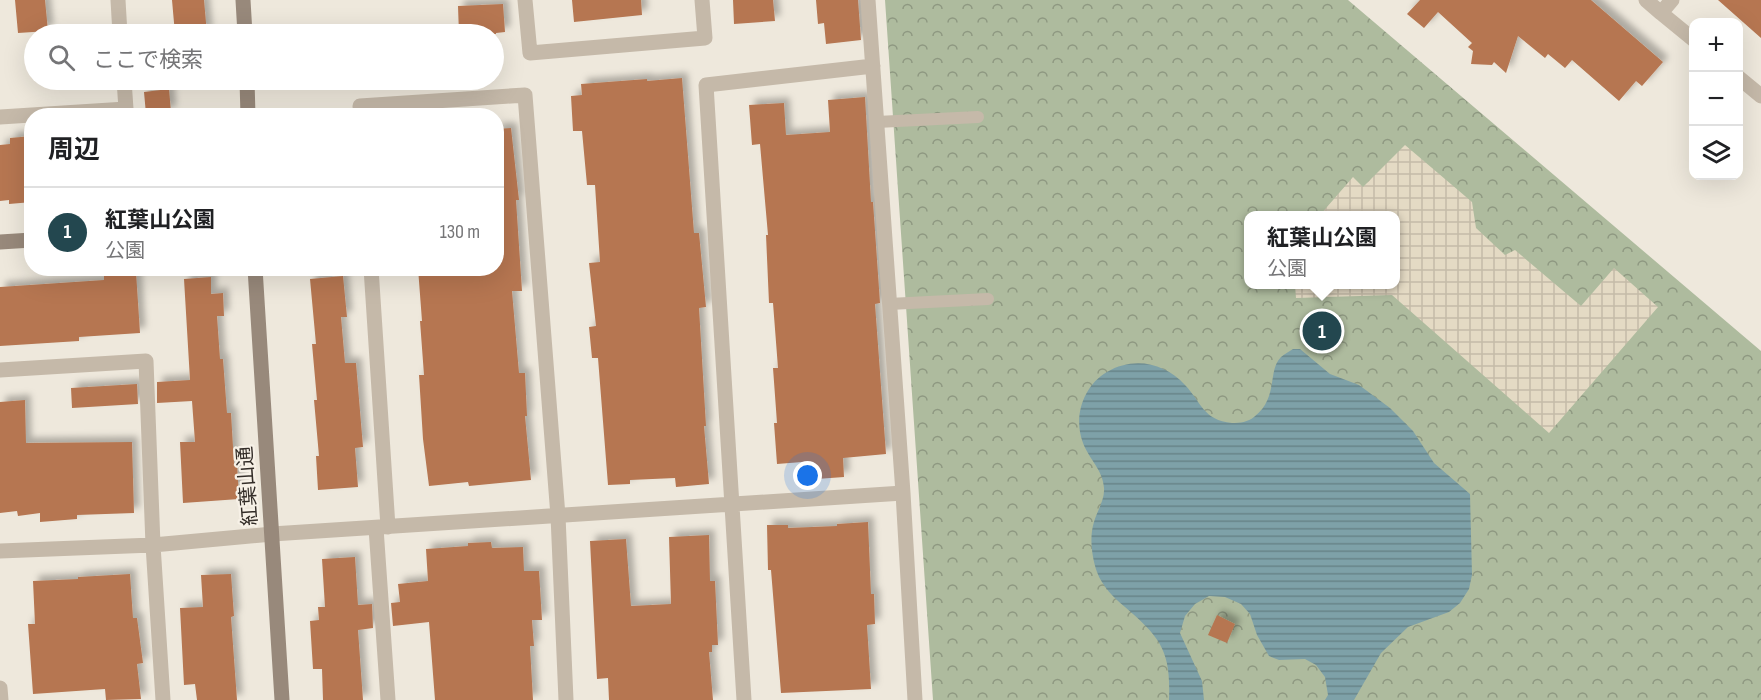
<!DOCTYPE html>
<html lang="ja">
<meta charset="utf-8">
<style>
:root{--surface:#fff;--page:#f6f6f6;--text:#202124;--muted:#757577;--line:#e0e0e0;--accent:#23474f}
body{margin:0;font-family:"Sofia Sans Condensed","Noto Sans JP",sans-serif;background:var(--page);color:var(--text)}
.controls{position:absolute;right:18px;top:18px;display:grid;overflow:hidden;border-radius:12px;box-shadow:0 6px 24px #0002}
.controls button{width:54px;height:54px;display:grid;place-items:center;padding:0;border:0;border-bottom:2px solid var(--line);background:var(--surface);color:var(--text);font:30px sans-serif}
.you{position:absolute;left:808px;top:476px;width:21px;height:21px;margin:-15px;border:4px solid #fff;border-radius:50%;background:#1a73e8;box-shadow:0 0 0 9px #1a73e833}
.badge{display:grid;place-items:center;width:39px;height:39px;border-radius:50%;background:var(--accent);color:#fff;font-size:20px;font-weight:700}
.pin{position:absolute;translate:-50% -50%;border:3px solid #fff;box-shadow:0 2px 6px #0006}
.popup{position:absolute;left:1244px;top:211px;width:156px;height:78px;box-sizing:border-box;display:grid;place-content:center;border-radius:12px;background:var(--surface);filter:drop-shadow(0 2px 4px #0005);font-size:20px;white-space:nowrap;color:var(--muted)}
.popup b{font-size:22px;color:var(--text)}
.popup::after{content:'';position:absolute;left:50%;top:100%;margin-left:-12px;border:12px solid transparent;border-top-color:var(--surface)}
.list{margin:0;padding:0;list-style:none}
h2{display:flex;justify-content:space-between;align-items:center;height:78px;margin:0;padding:0 24px;font-size:26px}
h2 small{font-size:20px;font-weight:400;color:var(--muted)}
.list li{display:grid;grid-template-columns:39px 1fr auto;gap:18px;align-items:center;box-sizing:border-box;height:90px;padding:0 24px;border-top:2px solid var(--line)}
.list b{display:block;font-size:22px;white-space:nowrap}
.list p{margin:0;font-size:20px;white-space:nowrap;color:var(--muted)}
.list em{font-size:20px;font-style:normal;color:var(--muted)}
.icon{flex:none;width:33px;height:33px;fill:none;stroke:currentColor;stroke-width:2;stroke-linecap:round;stroke-linejoin:round}
.map{position:relative;flex:none;width:1761px;height:700px;overflow:hidden}
.search{position:absolute;background:var(--surface);box-shadow:0 6px 24px #0002;left:24px;top:24px;width:480px;height:66px;display:flex;align-items:center;gap:15px;box-sizing:border-box;padding:0 21px;border-radius:33px;color:var(--muted);font-size:22px}
.panel{position:absolute;background:var(--surface);box-shadow:0 6px 24px #0002;left:24px;top:108px;width:480px;height:168px;border-radius:24px}
.map>svg:first-child{display:block}
.park{fill:url(#park-crowns);fill-rule:evenodd}
.plaza{fill:url(#plaza-grid)}
.water{fill:url(#water-rules)}
.building{fill:#b67651;filter:url(#shadow)}
.lines{fill:none;stroke-linecap:round;stroke-linejoin:round}
.lane{stroke:#c5b9a9;stroke-width:12}
.street{stroke:#c5b9a9;stroke-width:15}
.secondary{stroke:#98897b;stroke-width:15}
.labels{text-anchor:middle;dominant-baseline:central;stroke-width:4.5;stroke-linejoin:round;paint-order:stroke}
.street-label{font-size:20px;fill:#332d28;stroke:#f7f1e7}
</style>
<div class="map">
<svg width="1761" height="700" viewBox="0 0 1761 700">
<defs>
<pattern id="park-crowns" width="20" height="18" patternUnits="userSpaceOnUse" patternTransform="scale(1.5)"><rect width="20" height="18" fill="#aebb9e"/><path d="M2 6a3 3 0 1 1 6 0M12 15a3 3 0 1 1 6 0" fill="none" stroke="#8e9881"/></pattern>
<pattern id="plaza-grid" width="8" height="8" patternUnits="userSpaceOnUse" patternTransform="scale(1.5)"><rect width="8" height="8" fill="#e4dac4"/><path d="M0 4h8M4 0v8" fill="none" stroke="#c4bba8"/></pattern>
<pattern id="water-rules" width="6" height="5" patternUnits="userSpaceOnUse" patternTransform="scale(1.5)"><rect width="6" height="5" fill="#7ea1a8"/><path d="M0 2.5h6" fill="none" stroke="#688489"/></pattern>
<filter id="shadow"><feDropShadow dx="5.5" dy="-5.5" stdDeviation="3" flood-color="#0004"/></filter>
</defs>
<rect width="100%" height="100%" fill="#eee8dc"/>
<!-- park -->
<path class="park" d="M885 0H1348L1761 351V700H933ZM1248 216H1396V284H1248Z"/>
<!-- plaza -->
<path class="plaza" d="M1405 145 1472 202 1476 228 1505 255 1515 250 1581 306 1614 268 1658 307 1549 433 1392 295 1296 298 1295 285 1396 284V216L1320 215 1353 177 1363 187Z"/>
<!-- water -->
<path class="water" d="M1293 349H1300L1330 374 1359 385 1390 408 1413 431 1434 463 1470 494 1472 575 1469 589 1460 603 1449 612 1408 627 1381 653 1354 700H1325L1328 695 1325 677 1316 665 1305 659 1279 660 1269 656 1257 635 1250 614 1241 604 1225 597 1209 596 1195 604 1185 616 1180 633 1202 681 1204 700H1169C1171 651 1161 638 1125 607 1114 598 1102 586 1097 572 1092 558 1089 537 1094 522 1097 511 1105 500 1104 488 1103 470 1089 459 1083 443 1073 417 1083 386 1107 372 1134 356 1165 363 1185 385 1202 403 1203 420 1232 423 1240 423 1248 422 1254 417 1279 398 1267 371 1281 357 1284 354 1289 352 1293 349Z"/>
<!-- building -->
<path class="building" d="M15 0H45L48 31 18 33Z
M172 0H204L207 34H175Z
M572 0H641L642 15 574 22Z
M733 0H773L775 21 734 24Z
M816 0H858L861 40 826 44 824 23 818 24Z
M1420 0H1591L1663 62 1642 86 1636 81 1619 101 1572 60 1565 68 1548 54 1545 58 1518 36 1506 73 1494 62 1492 65 1471 64 1473 51 1468 47 1472 43 1438 12 1424 28 1407 14Z
M1718 0H1761V38Z
M503 4 505 32 496 33V34H459L458 6Z
M682 78 694 233H699L706 307 699 308 706 426H704L709 484 676 487 675 478 630 480V484L608 485 598 358H592L589 327 596 326 589 263 600 262 595 185H587L582 131H573L571 96 582 95 581 84 647 79V81Z
M169 89 171 112 146 114 144 92Z
M865 97 871 202H873L880 303 875 304 886 454 843 458 844 477 803 480 802 462 777 464 774 423H777L773 368H778L773 303H769L766 235H768L760 144 752 145 749 105 784 103 786 135 830 132 828 100Z
M511 128 519 200H516L522 291H512L519 373H525L527 416H525L531 480 469 486 468 482 429 486 423 439 419 375H424L420 321H422L418 268H496V129Z
M32 136V202L9 204V200L0 201V145L10 144V138Z
M136 272 140 333 79 337V341L0 346V287L104 280V275Z
M343 276 347 317H341L345 363H356L363 447 355 448 358 487 318 490 316 456H319L314 400H317L312 344H316L310 279Z
M211 277V294L223 293 224 316H217L220 359H223L227 413H231L234 464H237L239 499 183 503 180 442H195L192 401 157 403V382L190 380 184 279Z
M137 384 138 404 72 408 71 388Z
M25 400 26 443 132 442 134 513 77 515V519L40 522V513L18 516 17 511 0 513V402Z
M868 522 871 594H874L875 624 867 625 871 689 781 693 771 570H768L767 525H788V528L837 526V524Z
M709 535 710 581H715L718 645H712V652H709L713 700H609L608 678 597 679 590 541 626 539 631 606 671 604 669 537Z
M491 542 492 548 523 547 524 571H539L542 620H532L534 646H530L533 700H435L429 622 393 626 391 603 400 602 398 584 428 581 426 549 468 546V543Z
M355 557 358 605 372 604 373 628 358 630 363 700H323L322 669H313L310 621 319 620 318 607H325L322 559Z
M130 574 133 618H137L143 663 137 664 141 699 106 700 105 689 33 694 28 624H35L33 581 78 579V577Z
M231 574 234 616 231 617 237 700H197L195 684 184 685 180 608 203 607 201 575Z
M1217 615 1235 624 1227 643 1208 635Z"/>
<g class="lines">
<!-- lane -->
<path class="lane" d="M877 122 978 117
M889 304 988 299"/>
<!-- street -->
<path class="street" d="M118 0 120 34
M525 0 530 53 705 38 702 0
M868 0 903 493
M1646 0 1661 13 1672 0
M1661 13 1694 40
M1738 77 1761 96
M361 116 360 106 525 95 558 516 566 700
M0 117 126 109 124 80
M371 268 388 527
M0 370 146 361 153 545 163 700
M376 528 388 700
M0 551 153 545 272 534 903 493 915 700
M0 688 1 700
M744 700 706 85 873 66"/>
<!-- secondary -->
<path class="secondary" d="M243 0 245 34
M247 80 248 116
M0 242 32 240
M255 268 282 700"/>
</g>
<g class="labels">
<!-- street labels -->
<g class="street-label">
<text transform="translate(248 486) rotate(-94)">紅葉山通</text>
</g>
</g>
</svg>
<div class="controls">
<button>+</button>
<button>−</button>
<button><svg class="icon" aria-label="layers" viewBox="0 0 24 24"><path d="M12 4l9 5-9 5-9-5zM3 14l9 5 9-5"/></svg></button>
</div>
<div class="you"></div>
<div class="pin badge" style="left:1322px;top:331px">1</div>
<div class="popup"><b>紅葉山公園</b>公園</div>
<div class="search"><svg class="icon" aria-label="search" viewBox="0 0 24 24"><circle cx="10" cy="10" r="6"/><path d="M15 15l6 6"/></svg>ここで検索</div>
<section class="panel">
<h2>周辺<small></small></h2>
<ul class="list">
<li><span class="badge">1</span><div><b>紅葉山公園</b><p>公園</p></div><em>130 m</em></li>
</ul>
</section>
</div>
